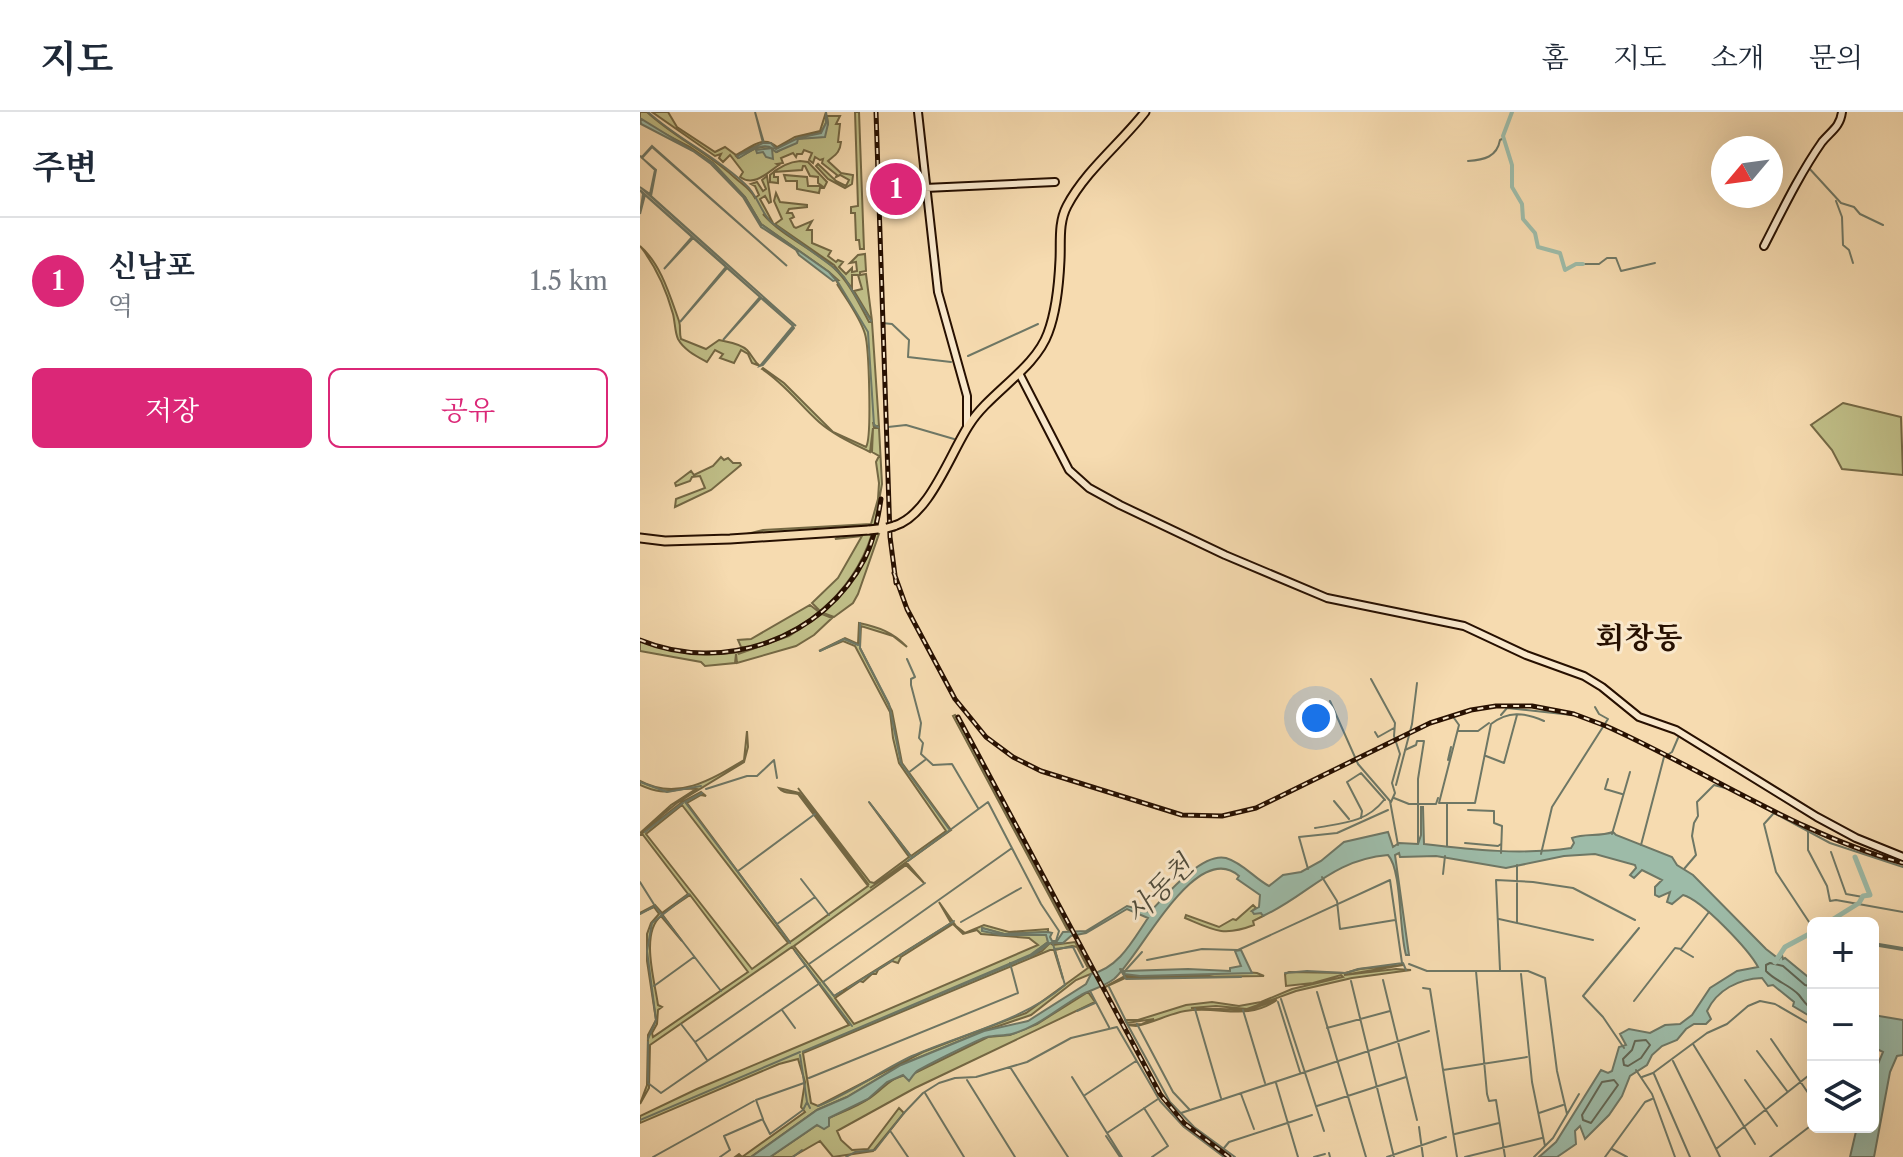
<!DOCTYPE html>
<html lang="ko">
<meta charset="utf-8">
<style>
:root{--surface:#fff;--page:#f2f2f3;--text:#1f2937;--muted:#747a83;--line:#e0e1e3;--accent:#db2777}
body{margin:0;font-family:"Libre Caslon Text","Noto Serif KR",serif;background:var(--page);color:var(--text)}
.controls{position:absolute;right:24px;bottom:24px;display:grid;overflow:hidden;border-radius:12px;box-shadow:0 8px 32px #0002}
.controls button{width:72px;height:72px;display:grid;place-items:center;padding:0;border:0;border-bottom:2px solid var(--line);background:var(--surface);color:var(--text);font:40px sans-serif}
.compass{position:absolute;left:1071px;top:24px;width:72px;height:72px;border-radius:50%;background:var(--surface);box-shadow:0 8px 32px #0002;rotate:241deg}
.you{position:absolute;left:676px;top:606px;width:28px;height:28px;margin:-20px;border:6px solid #fff;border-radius:50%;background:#1a73e8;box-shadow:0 0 0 12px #1a73e833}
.badge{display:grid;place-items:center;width:52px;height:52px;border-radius:50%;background:var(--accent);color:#fff;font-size:26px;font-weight:700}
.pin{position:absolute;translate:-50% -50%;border:4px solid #fff;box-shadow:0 2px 8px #0006}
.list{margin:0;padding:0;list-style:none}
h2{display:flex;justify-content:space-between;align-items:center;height:104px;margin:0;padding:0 32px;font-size:34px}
h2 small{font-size:26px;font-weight:400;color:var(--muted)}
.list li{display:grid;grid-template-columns:52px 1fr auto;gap:24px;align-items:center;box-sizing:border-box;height:128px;padding:0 32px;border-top:2px solid var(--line)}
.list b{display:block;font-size:30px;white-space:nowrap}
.list p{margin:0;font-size:26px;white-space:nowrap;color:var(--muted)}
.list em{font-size:26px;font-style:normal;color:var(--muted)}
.actions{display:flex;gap:16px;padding:24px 32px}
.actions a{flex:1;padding:18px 0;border:2px solid var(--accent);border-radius:12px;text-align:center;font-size:28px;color:var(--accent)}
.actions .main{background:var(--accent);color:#fff}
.icon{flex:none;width:44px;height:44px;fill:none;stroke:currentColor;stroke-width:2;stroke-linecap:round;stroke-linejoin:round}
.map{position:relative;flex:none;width:1263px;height:1045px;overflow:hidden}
header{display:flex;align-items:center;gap:48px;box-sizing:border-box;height:112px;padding:0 40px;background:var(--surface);border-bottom:2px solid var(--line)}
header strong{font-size:38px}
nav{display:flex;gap:44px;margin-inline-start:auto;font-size:28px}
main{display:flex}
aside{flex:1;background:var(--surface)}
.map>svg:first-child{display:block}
.green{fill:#c0bf88;stroke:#746844;stroke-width:2;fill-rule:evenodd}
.water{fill:#9dbba8;stroke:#6e7765;stroke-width:2}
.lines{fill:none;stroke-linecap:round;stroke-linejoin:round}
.shore{stroke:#626654;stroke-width:2}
.stream{stroke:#6e7765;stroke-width:2}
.canal{stroke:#9dbba8;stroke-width:4}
.river{stroke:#9dbba8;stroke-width:5}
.secondary-casing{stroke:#271001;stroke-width:10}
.primary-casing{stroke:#271001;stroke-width:11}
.secondary{stroke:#f9e8cc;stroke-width:6}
.primary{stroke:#f6dbb0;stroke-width:7}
.rail-casing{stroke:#271001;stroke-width:5}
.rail{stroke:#f9e8cc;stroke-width:2;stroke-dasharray:6;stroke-linecap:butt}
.primary-bridge-casing{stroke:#271001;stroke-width:11;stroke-linecap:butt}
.primary-bridge{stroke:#f6dbb0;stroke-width:7}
.labels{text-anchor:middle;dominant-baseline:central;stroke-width:6;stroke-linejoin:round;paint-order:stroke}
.water-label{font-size:28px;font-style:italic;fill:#504c3b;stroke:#f9e8cc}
.quarter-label{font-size:30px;font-weight:bold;fill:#271001;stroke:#f9e8cc}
</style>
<header>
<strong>지도</strong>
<nav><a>홈</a><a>지도</a><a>소개</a><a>문의</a></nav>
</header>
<main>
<aside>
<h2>주변<small></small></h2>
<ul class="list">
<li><span class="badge">1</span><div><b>신남포</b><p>역</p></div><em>1.5 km</em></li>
</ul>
<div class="actions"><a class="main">저장</a><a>공유</a></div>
</aside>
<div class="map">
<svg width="1263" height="1045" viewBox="0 0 1263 1045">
<rect width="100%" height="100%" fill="#f6dbb0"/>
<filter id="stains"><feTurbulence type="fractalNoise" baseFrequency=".0025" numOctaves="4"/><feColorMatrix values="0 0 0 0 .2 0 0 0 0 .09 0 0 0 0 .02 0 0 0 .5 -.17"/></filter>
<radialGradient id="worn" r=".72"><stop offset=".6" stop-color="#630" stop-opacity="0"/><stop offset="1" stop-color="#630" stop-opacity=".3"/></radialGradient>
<!-- green -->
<path class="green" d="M0 0H7C34 25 67 40 94 65 103 73 110 76 115 86L119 83 115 74 111 72 117 70 123 79 126 77 122 68 127 64 131 90 129 91 125 84 120 87 133 111 123 102C143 125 172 136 194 156 209 170 219 191 229 210H232L239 314H235L233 310 234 316H239L242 372 234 416 99 424 123 418 231 412 238 387 239 371 236 350 239 344 232 340 233 316 230 340C212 331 194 323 179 310 159 292 145 272 122 257L123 256 144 271 193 320 226 335C232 326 229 235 225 222 220 205 206 187 197 172L205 184 196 168H198L189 160 121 112 105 85 73 51 50 35 6 12 0 6Z
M12 0H28L37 15 75 40 85 35 96 43C110 36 123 22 137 35L155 25 180 19 186 0V11L181 21 163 24 136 37C124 25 110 38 96 44L98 46 116 36 129 34 137 40 157 27 182 23 188 12 187 4H200L196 12H200L198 30H201C200 41 195 43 188 49L201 61 213 63 212 72 205 76 188 67 176 54 178 52 196 69 206 74 209 68 200 63 196 65 197 63 182 51 183 47 180 48 175 45 173 51 169 48 172 41 164 38 162 42H157L156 45 153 41 141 46 143 51 137 52 139 53C127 61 114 75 100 65L103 60 90 43 83 50 79 46 81 42 75 44Z
M215 0H219L224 137H220L219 128H216L215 101H211V95L218 94Z
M160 49 168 50 187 70 184 76H180L179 81 157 77V69H146L144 63 167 65 168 74H182L178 71V65L170 64 165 54H163L162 58 134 60V65H138V71L130 70V63C139 55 148 50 160 49Z
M136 81 140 90 167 93V95L149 97 147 101H152L154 105 150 107 154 115 156 116 172 109 167 118H172V131L191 139 188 144 196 150 198 148 203 150 199 155 206 162 212 156V160L217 159 216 150 210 151 218 143 225 142 226 159 220 160V163L226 162 232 209 214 179 222 177 218 163H212V176L194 153 135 112 142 107 134 89Z
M0 134C21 152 30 184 39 209 41 215 39 221 41 227L66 237 79 228C87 230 100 231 107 238 113 244 113 249 120 254L112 251 108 242 101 238 94 251 80 246 83 242 75 238 67 250C56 244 44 238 38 227 35 221 35 210 33 202 26 177 15 153 0 134Z
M1203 291 1261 305 1263 363 1202 357 1192 338 1171 313Z
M81 345 84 348 88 346 93 351H100L101 353 71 378 35 395 36 387 65 376 60 364 52 365 50 369 36 374 35 371 51 359 54 363 73 354Z
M236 421 239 422 218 482 213 491 194 505 183 501 217 463Z
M232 422C222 453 205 478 180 499L172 491 198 466 222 424 195 427 202 423Z
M170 493 179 500C161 514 122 540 101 535L98 528 111 527Z
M182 502 192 506 174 523 156 534 97 551 96 542 95 551 65 554 61 550 0 539V529C33 542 65 545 100 540L98 542 149 524Z
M219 511C238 515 253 520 267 535L253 524 221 514 220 536 252 599 262 651 311 718 230 776 267 751 284 771 266 753 154 834 194 884 311 811 299 790 316 814 325 821 344 813 369 820 408 817V820L364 822 342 816 359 823H407L408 830 390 844 402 839 410 831 413 833 435 830 453 861 436 868 391 903 344 919 261 953 207 985 177 998 111 1045H95L99 1042 102 1045 165 1000 161 995 165 970 158 947 139 952 0 1011V1004L57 977 209 913 152 835 10 933 9 976 0 992 7 973 8 923 16 908 7 849V822L11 811 19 802 14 795 0 801 15 793 22 801 48 782 3 723H0L42 690 61 680 66 684 61 683 47 691 150 830 228 774 158 682C151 680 143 682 139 676L159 681 229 773 158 676 230 770 234 771 269 745 229 690 271 744 306 719 259 651 253 626 250 600 215 534 203 529 179 539 205 526 218 532ZM42 693 148 831 112 857 6 722ZM50 783 108 860 13 925 12 921 17 912 18 898 22 895 18 893C15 870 0 821 21 804L42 829 22 802ZM313 812 323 822 337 818 341 822 389 826 398 833 214 912 195 886 220 869 223 870 232 862H236L238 858 252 849 258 851 261 845ZM432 834 437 835 448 856 386 901 283 940 178 994 171 991 163 941 410 838H414L423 867 415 838Z
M315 603 429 817 431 820 427 817 313 604Z
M107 619 108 635 104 650 37 691 0 721 31 693 56 677C31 675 28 686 0 673V669C37 689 71 668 104 648Z
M613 793 616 796 612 799 621 801 623 804 613 809 614 813C583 825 573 818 545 806L546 803 579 815 593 807 596 808Z
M763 853 704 863 756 857 771 858 712 866 656 879 607 897 576 894 551 896 609 898 637 888C605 910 579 893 545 899 528 902 513 911 496 914L487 913 502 912 514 907 487 911 486 908H498L546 893 572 890 599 894 621 890 652 877 703 865 701 863 673 871 646 874 645 862 649 860 705 861 720 857Z
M592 859 617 861 624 864 485 866 463 876 485 864 568 863Z
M448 880 455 890 275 976 197 1019 201 1028 212 1038 228 1037 259 996 264 1001 233 1039 193 1045 180 1029 152 1045H130L177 1013 184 1016 189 1006C202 1000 217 995 230 986 246 975 250 964 273 962L348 925 370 923 397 912Z"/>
<!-- water -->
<path class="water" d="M115 0 124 31H131L136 37 158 26 181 21 186 11V0L188 12 185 25 158 27 157 31 136 40 132 37 133 47 126 45 123 40 117 41 116 38 132 36C122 30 109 40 99 46L97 44 123 31Z
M0 6 73 51 105 85 121 112 189 160 196 168 193 169 159 143 156 138 121 115 103 85 71 52 53 39 1 12Z
M12 34 147 154 12 35 2 46 16 58 11 84 156 214 0 75 10 82 15 58 0 44 2 45Z
M0 78 153 214 154 216 123 253 120 254 153 214 121 186 83 228 120 185 87 156 40 210 86 155 53 126 24 157 52 125 5 83 0 102 3 82Z
M781 695H783L784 732C833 738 882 743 931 736L934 731 932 726C945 721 959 725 973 720L976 723 1032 745 1037 753 1053 763 1126 837 1139 847 1142 843 1143 847 1145 846 1173 869V906L1153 894 1154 890 1133 873 1128 874 1122 866C1098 867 1077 878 1067 899L1071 907 1066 912H1054L1046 917 1037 928 1022 934 1012 943 1007 953 990 964 982 984 969 1003 945 1027 940 1014 935 1019 936 1032 917 1045H899L916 1030 961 958 968 961 972 959 979 935 986 933 980 922 989 917 1010 921 1025 913 1040 912 1052 903 1070 876 1097 859 1118 855C1109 838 1062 788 1043 783L1032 792 1027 790 1030 780 1019 785 1015 783V775L1022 768 1002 758 994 766 990 763 996 756 995 753 955 742 924 744 866 756 796 744 760 745 759 741 755 743 769 843H766C759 820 762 758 748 743 691 748 669 783 623 804L621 801 614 802 612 799 619 795 620 783 597 767 599 764C556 726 500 845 474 867 465 874 451 878 441 883 418 896 398 915 372 922 364 924 355 923 347 925 341 926 279 957 276 960 273 963 271 966 269 969L263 963 247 970 228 987 189 1006V1014L184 1017 177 1013 130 1045H111L177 998 207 985 261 953 344 919 388 909 446 872 451 862C479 856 493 828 508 806L487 797 446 821 431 824 423 831H410L393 843 162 940 390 843 408 830 406 823H361L342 819V816L364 822 408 820 412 821 410 825 412 829H417L423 820 446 819 487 794 510 800C526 783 562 740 586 746 603 751 614 766 629 774L643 763 661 760 681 749 704 730 748 720 753 735 759 731 778 732 781 723Z
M601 838 612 861 500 864 484 862 485 859 548 857 590 859V856L601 854 595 839Z
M1233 903 1263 908V943L1257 944 1250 960 1234 1045H1210L1217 1015H1233V964L1243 940 1233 935Z"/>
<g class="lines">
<!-- shore -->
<path class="shore" d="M1173 875 1165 873 1143 854 1130 851 1126 853V859C1135 869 1150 873 1159 883 1164 889 1165 893 1173 897
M1006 928 1010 933 1001 946 988 954 984 953 983 947 992 938 995 929Z
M974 968 978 973 951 1011 943 1008 942 1003 962 970Z"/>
<!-- stream -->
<path class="stream" d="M8 0C37 27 76 44 106 73 117 82 120 99 131 110L192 154 204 165 231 209
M828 49C844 48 857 45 860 28L864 26
M1168 55 1201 91 1214 95 1220 102 1243 113
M1196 89 1202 105 1203 133 1209 138 1213 151
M943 152H959L967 146H976L981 159 1015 151
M196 167 228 220 234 313 238 315
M242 211 252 212 269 228 268 245 311 250
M328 244 398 212
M248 315 266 313 314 327
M220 511V536L249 592 261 651 309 717
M180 539 204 527 218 533
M267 547 275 565 271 567V573L281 611 279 626 283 631 281 642 293 653 312 652 338 696
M731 567 755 611 754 624 760 642 752 671 755 681 751 690
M690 589 718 652 750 689 758 733
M861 603 867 596 932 603
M814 606 819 613 799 691H835L851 612C868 599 884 600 904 609
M818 619H838L849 611
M735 620 738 625 754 616
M765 638 776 633 777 629H784L778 667V731
M846 644 864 651 877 603
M808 648 811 635
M268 661 285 648
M968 667 965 677 982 682
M0 670 27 680 61 674
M756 673 772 612 777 571
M66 677 107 664H117L134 648 137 666
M62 681 45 690 137 812 175 785
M754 686 769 692H796L798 686
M694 689 709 707
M229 690 272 746
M828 698 854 699V711L862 714 861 741
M1133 702 1124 712 1136 760 1173 816
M721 706 722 699 707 670 721 661 745 688
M675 716C702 711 726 711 744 688
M5 720 43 691
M1168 720V738L1187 774 1190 789 1196 788 1263 800
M972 722 990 660
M825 731 858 734 861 732
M1001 733 1024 645 1032 640 1038 626
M807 734V692
M1191 740 1206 782 1223 785
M901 742 912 695 968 607 959 602 955 595
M268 749 348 690 401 792 419 819 416 829
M877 753V810
M668 757 659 725 697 721 748 698
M1044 757 1056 743 1052 724 1054 711 1058 704 1057 690 1074 673 1089 677 1190 731 1263 755
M98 759 175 702
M803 762 805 744
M682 765 697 789 700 817 755 808
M161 767 189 803
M0 770 15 794 81 879
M0 802 13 795
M859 807 953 828
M321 810 381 776
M137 813 150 831
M1233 831 1263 836
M1233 833 1263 838
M414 837 433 835 443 855
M1041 838 1053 845
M155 839 212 914
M259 844 314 809
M507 848 562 837 598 838 750 768 762 851
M169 852 285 771
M769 852 787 859H888L905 866 917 959 927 1002
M480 857 486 867 601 865
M481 857 484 860 502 840
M860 858 856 768 893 770 933 776 995 808
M836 859 847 982 849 989 856 988 865 1045
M645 861 667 859 706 861 718 857 763 851 766 858
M881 862 892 970 905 1034
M743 868 777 1008
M711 869 754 1045
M14 874 54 845
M469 875 485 907
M208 876 253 848
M783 876 790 877 817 1045
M202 879 194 884 183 870 372 736
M450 879 469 915
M677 880 726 1045
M641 887 684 1019
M994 889 1035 836 1041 837 1069 800
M638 890 660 960
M555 897 581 986
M142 898 155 916
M603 898 625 971
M437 899 455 891
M485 908 530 990 554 1015 595 1045
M41 912 55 930 166 853
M497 912 533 980 549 997
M687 916 750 899
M8 927 16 908 7 839 12 811 49 782
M1131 927 1173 988
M55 930 67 948
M1053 932 1115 1032
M984 936 963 905 943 884 999 816
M1117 939 1147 979
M160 943 167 990 170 996
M1033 949 1080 1045
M370 955 428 1045
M803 958 887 945
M996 958 1012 982 1035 1045
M1014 962 1050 1045
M432 965 482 1045
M1002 965 1013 961 1067 921 1087 912 1108 894 1120 889 1135 892 1173 914
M169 966 378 881 370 851
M327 968 375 1045
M1105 968 1137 1014
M8 969V930
M8 971 21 981 180 871
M636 971 658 1045
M285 981 324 1045
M601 982 614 1017
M445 983 496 949
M178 994C211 981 240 959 272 944 322 922 383 909 425 873L413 832
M677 994 766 965
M504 996 528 1034 512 1045
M541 1001 789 919
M899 1001 923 993
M0 1008 160 940
M123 1008 130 1022 163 998 167 990
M779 1015 783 1045
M251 1020 268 1045
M467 1021 518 987
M815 1022 859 1011
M466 1024 480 1045
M584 1036 589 1030 672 1003
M972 1037 987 1045
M1076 1037 1173 960
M689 1041 690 1045
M13 1045 114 989
M80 1045 90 1038 84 1024 123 1007 116 988 164 971
M153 1045 162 1038
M206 1045 215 1040 235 1038 263 1002 283 981 299 971 315 966 336 965 387 950 431 926 477 915 520 989 544 1015 584 1045
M674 1045 685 1042
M747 1045 806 1025
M825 1045 902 1026
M894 1045 913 1026 939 982
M965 1045 1005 990 1012 987
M1130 1045 1173 1012"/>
<!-- canal -->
<path class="canal" d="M872 0 863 24 872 53V75L882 92 883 107 895 121 898 135 920 141 925 158 936 152H943"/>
<!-- river -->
<path class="river" d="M1187 811 1219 791 1223 784 1230 783 1215 745
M1135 850 1145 835 1173 820"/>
<!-- secondary casing -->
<g class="secondary-casing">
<path id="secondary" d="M278 0 298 180 327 284V315
M285 76 415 70
M1124 134C1142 99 1159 63 1182 30 1191 19 1200 15 1202 0
M379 261 429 358 449 376 480 393 585 443 687 486 824 514 886 543 944 564 962 575 999 605 1036 618 1177 705 1216 726 1263 745"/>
</g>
<!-- primary casing -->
<g class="primary-casing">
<path id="primary" d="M254 414C289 404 310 342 329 313 349 281 395 257 408 221 416 200 419 170 420 148 421 130 418 111 427 94 446 58 481 31 505 0
M0 426 25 429 90 427 229 418"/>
</g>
<!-- secondary -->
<use href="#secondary" class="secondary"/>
<!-- primary -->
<use href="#primary" class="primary"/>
<!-- rail casing -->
<g class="rail-casing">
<path id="rail" d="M236 0 250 425 256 471
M254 461 267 497 315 587 346 625 373 645 401 659 542 703 582 704 616 696 790 611 831 598 856 594H892L934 602 966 614C1066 659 1158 722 1263 751
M0 528C83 562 184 527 225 446 234 428 238 407 241 387
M318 605 520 982 544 1011 589 1045"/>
</g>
<!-- rail -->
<use href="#rail" class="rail"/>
<!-- primary-bridge casing -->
<g class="primary-bridge-casing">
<path id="primary-bridge" d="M247 416 254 414
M229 418 238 417"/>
</g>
<!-- primary-bridge -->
<use href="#primary-bridge" class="primary-bridge"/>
</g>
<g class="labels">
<!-- water labels -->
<g class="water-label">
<text transform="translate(519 777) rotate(-45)">사동천</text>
</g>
<!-- quarter labels -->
<g class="quarter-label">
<text x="999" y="525">회창동</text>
</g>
</g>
<rect width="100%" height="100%" filter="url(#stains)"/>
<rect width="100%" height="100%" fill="url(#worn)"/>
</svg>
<div class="controls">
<button>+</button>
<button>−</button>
<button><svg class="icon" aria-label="layers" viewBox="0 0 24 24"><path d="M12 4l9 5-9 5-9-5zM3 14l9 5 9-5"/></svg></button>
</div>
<svg class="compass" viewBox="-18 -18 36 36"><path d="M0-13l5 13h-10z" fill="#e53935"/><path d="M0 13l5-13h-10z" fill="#747a83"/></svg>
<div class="you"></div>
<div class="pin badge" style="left:256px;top:77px">1</div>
</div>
</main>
